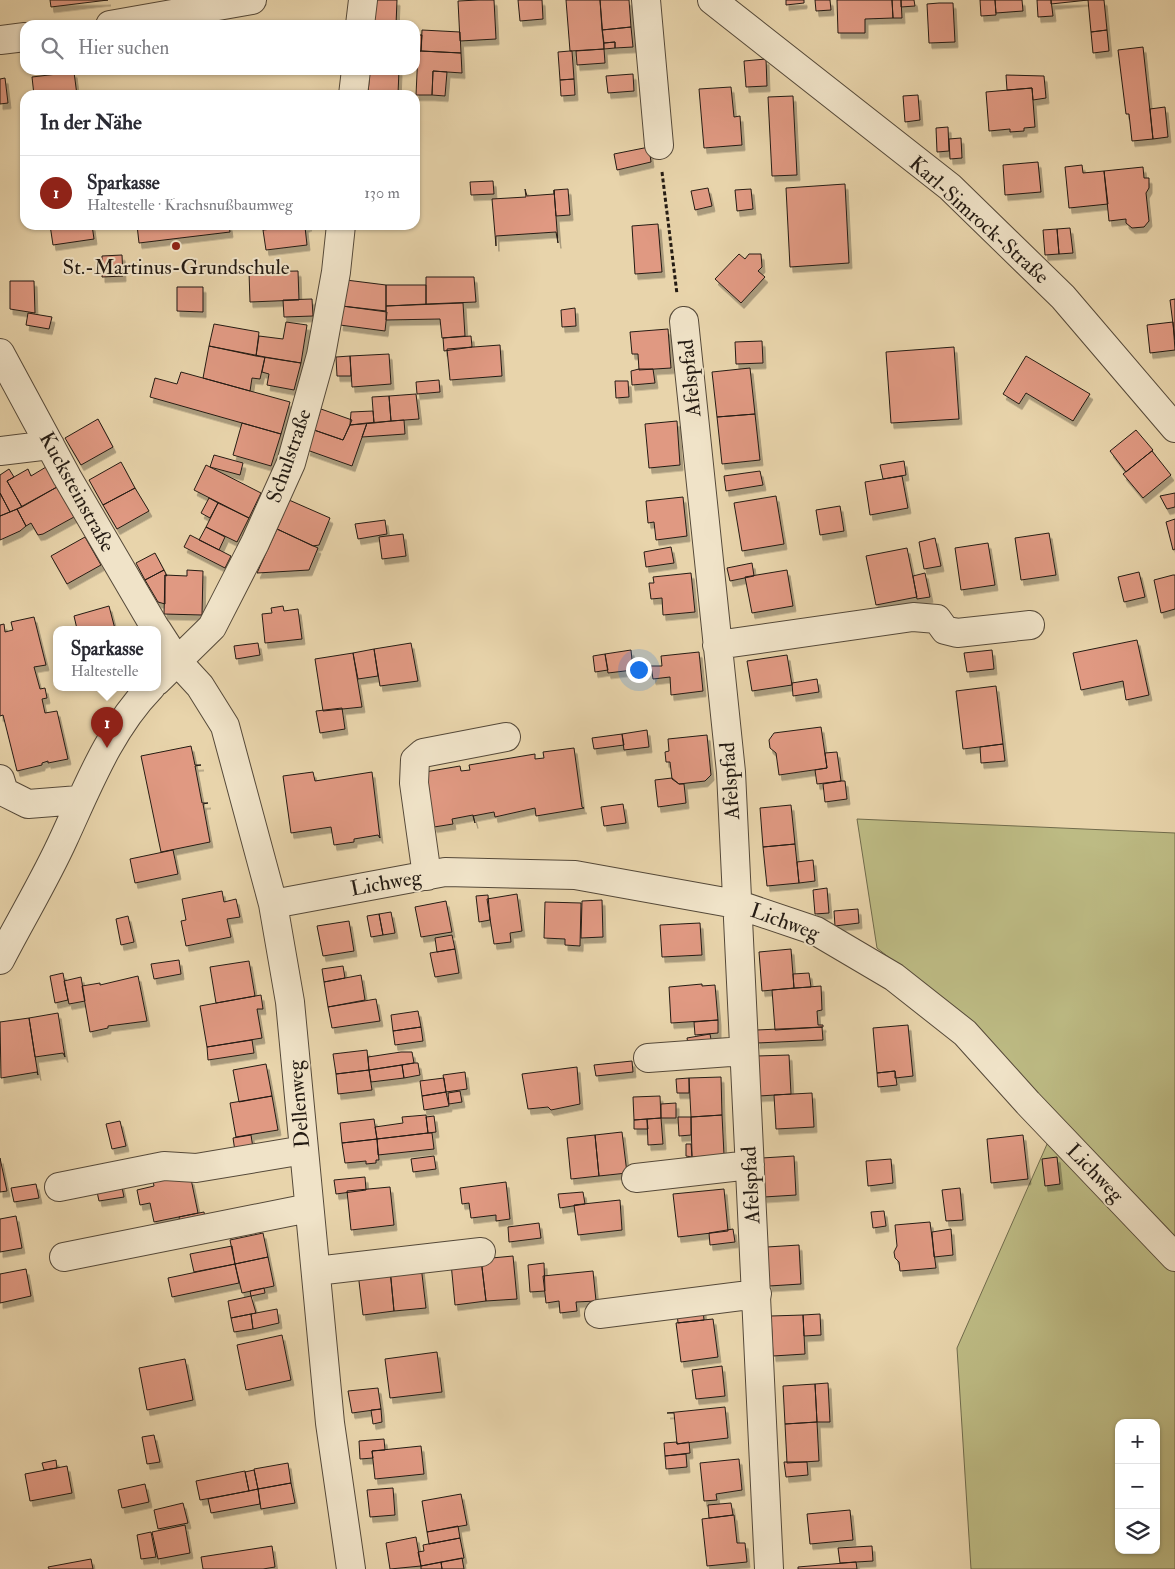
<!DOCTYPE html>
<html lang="de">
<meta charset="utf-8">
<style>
:root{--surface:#fff;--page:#f2f2f3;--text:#2b2b33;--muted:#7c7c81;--line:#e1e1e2;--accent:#8f2418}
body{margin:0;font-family:"IM FELL Double Pica",serif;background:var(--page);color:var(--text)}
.controls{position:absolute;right:15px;bottom:15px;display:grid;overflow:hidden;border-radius:10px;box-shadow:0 1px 4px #0004}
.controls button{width:45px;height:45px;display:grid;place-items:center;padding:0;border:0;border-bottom:1px solid var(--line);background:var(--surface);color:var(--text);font:25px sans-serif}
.you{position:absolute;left:638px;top:669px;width:18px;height:18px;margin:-12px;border:4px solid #fff;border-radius:50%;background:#1a73e8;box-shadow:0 0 0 8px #1a73e833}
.badge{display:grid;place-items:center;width:32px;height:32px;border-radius:50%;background:var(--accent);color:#fff;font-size:16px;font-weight:700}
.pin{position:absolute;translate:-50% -41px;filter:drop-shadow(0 1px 2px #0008)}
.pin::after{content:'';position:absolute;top:26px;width:18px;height:15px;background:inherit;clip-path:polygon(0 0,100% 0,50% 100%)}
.popup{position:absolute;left:53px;top:626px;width:108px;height:65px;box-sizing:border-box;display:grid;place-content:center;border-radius:10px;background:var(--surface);filter:drop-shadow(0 1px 4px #0005);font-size:16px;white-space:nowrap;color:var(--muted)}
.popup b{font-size:19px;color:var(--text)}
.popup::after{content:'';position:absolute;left:50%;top:100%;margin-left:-10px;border:10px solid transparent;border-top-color:var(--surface)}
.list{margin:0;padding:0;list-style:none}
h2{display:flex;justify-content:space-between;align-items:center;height:65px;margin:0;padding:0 20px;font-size:21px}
h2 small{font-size:16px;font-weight:400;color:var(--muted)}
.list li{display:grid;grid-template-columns:32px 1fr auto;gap:15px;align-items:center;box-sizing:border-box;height:75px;padding:0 20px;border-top:1px solid var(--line)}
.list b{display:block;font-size:19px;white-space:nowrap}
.list p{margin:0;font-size:16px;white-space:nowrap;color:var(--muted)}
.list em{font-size:16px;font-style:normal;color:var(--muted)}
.icon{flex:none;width:28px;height:28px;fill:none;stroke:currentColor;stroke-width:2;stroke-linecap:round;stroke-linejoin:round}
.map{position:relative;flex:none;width:1175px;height:1569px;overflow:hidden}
.search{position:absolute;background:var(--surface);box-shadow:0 1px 4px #0004;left:20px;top:20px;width:400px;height:55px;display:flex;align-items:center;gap:12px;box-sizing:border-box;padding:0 18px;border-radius:15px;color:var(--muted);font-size:19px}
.panel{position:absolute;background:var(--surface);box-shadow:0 1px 4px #0004;left:20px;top:90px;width:400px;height:140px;border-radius:15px}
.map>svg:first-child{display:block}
.green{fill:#bdbb84;stroke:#706b4c;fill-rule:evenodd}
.building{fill:#e09982;stroke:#241b13;filter:url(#shadow)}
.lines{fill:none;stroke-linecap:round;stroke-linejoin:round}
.minor-casing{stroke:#554939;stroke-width:30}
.path{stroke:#241b13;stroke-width:3;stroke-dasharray:4 2.5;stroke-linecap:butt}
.minor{stroke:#f0e3c8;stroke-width:28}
.poi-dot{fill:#8f2418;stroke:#f0e3c8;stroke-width:2}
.labels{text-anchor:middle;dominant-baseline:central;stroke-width:4;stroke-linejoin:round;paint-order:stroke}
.street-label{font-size:21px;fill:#241b13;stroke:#f0e3c8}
.poi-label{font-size:21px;fill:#241b13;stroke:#f0e3c8}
</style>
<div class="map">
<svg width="1175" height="1569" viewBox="0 0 1175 1569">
<defs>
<filter id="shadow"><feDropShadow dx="3" dy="5.5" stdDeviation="0" flood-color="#0004"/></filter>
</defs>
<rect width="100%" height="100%" fill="#e8d4ab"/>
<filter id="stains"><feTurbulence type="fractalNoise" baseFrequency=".004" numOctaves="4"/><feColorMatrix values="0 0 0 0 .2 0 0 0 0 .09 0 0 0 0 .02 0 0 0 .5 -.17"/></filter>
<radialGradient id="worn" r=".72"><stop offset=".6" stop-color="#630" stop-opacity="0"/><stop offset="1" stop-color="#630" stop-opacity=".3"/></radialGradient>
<!-- green -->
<path class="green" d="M857 819 1175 833V1569H971L957 1348 1059 1117 969 1021 877 948ZM1119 1423H1156V1550H1119Z"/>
<!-- building -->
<path class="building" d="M50 0H108L51 7Z
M373 0H397L396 25H372Z
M479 0H494L496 39 460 41 458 1Z
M518 0H542L543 19 520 21Z
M566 0H600L604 49 570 51Z
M600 0H629L631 27 602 30Z
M786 0H804V3L786 5Z
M815 0H830L831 10 816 11Z
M837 0H892L893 18 865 19V33H838Z
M892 0H901L902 18H893Z
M901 0H914L915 6 901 7Z
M980 0H995L996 15 981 16Z
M995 0H1022L1023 11 996 13Z
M1037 0H1051L1053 16 1038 17Z
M1051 0H1088L1051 4Z
M1088 0H1104L1107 30 1091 32Z
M939 3H953L955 42 929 43 927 4Z
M631 27 633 47 615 48V42L604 43 602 30Z
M422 30 460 32 461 53 421 51Z
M1107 30 1109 51 1093 53 1091 32Z
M415 35H422L421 51H415Z
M615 42V48L604 49V43Z
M1143 47 1153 139 1132 141 1129 114H1126L1118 50Z
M604 49 605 63 577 65 576 51Z
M421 51 461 53 462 73 433 71 432 95H416L418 52Z
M570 51H572L574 79 560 80 558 52Z
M766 59 767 86 746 87 744 61Z
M370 70H399L398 94 368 93Z
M433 71 447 72 445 96 432 95Z
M74 72 77 95H34L32 77Z
M633 74 634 91 608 93 606 76Z
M1006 75 1044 76 1046 98 1033 100 1032 88 1007 90Z
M5 78 8 103 0 104V79Z
M574 79 575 95 561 96 560 80Z
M731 87 734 117 740 116 742 145 704 148 699 89Z
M1032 88 1035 127 1024 128V131L1010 132V129L989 131 986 92Z
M918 95 920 120 905 122 903 96Z
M793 96 797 175 772 176 768 97Z
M1165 107 1168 137 1153 139 1150 109Z
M948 127 949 151 937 152 936 128Z
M961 138 962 158 950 159 949 139Z
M649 147 651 162 617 170 614 154Z
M1038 162 1041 192 1005 195 1003 165Z
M1082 165 1083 173 1104 171 1108 204 1069 208 1065 167Z
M1143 167 1144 178H1149V188L1146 193 1149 221 1144 227 1132 228 1126 223V219L1109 221 1104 171Z
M493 181 494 194 471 195 470 182Z
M845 184 849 263 790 267 786 188Z
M708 188 712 206 695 210 691 191Z
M525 189 527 196 554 194V190L558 243 556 232 496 236V246L492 199 526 197Z
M568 189 570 215 556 216 554 190Z
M751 189 753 209 737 211 735 190Z
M658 224 662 272 635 274 632 226Z
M50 225H92L94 239 53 245Z
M137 225H229L230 232 139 243Z
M281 225H309L305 227 307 245 266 250 263 230 281 228Z
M1070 228 1073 253 1059 254 1057 229Z
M1057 229 1059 254 1045 255 1043 230Z
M739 254 745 259 749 254H761L762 267 758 271 765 277 741 303 715 279Z
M122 255 123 276 102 277V256Z
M298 271 299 300 250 302 249 272Z
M426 277H474L476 302 426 304Z
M346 280 386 285V311L342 306Z
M10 281H34L35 313 10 309Z
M386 285H426V304L386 306Z
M177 287H203V312L177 311Z
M312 299 313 316 284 317 283 300Z
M1175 299V340L1170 300Z
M463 303 465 336 442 338 440 319 386 320V306Z
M342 306 387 312 385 331 340 325Z
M575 308 576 326 562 327 561 310Z
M28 313 52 317 49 329 26 325Z
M286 322 307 325 301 363 256 356 259 336 283 339Z
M1173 322 1175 350 1150 353 1147 325Z
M214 324 259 332 256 356 209 346Z
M668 329 671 368 639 370 638 354H632L630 332Z
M471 336 472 347 444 351 443 338Z
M762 341 763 363 736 364 735 342Z
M500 345 502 376 450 380 447 349Z
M209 346 265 357 260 379 252 378 250 391 203 378Z
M954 347 959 419 891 423 886 352Z
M389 354 391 384 352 387 350 356Z
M350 356 351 376H337L336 357Z
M1026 356 1090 394 1073 421 1026 393 1019 404 1003 394Z
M265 357 301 363 294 390 267 385 269 374 262 372Z
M750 368 755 414 717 417 712 372Z
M639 369H653L655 383 632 385 631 371Z
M181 372 290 402 281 434 150 397 155 378 177 384Z
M439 380 440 392 417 394 416 382Z
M615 381H628L629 397 616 398Z
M416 394 419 419 391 421 389 396Z
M389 396 391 421 374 423 372 397Z
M321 409 352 420 343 440 314 430Z
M373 411 374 423 350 425 351 412Z
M755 414 760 460 722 464 717 417Z
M98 419 113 447 81 465 65 438Z
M404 420 405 434 362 437 367 423Z
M677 421 680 465 649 468 645 424Z
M242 423 281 434 271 466 233 455Z
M367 423 352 466 307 450 314 430 343 440 350 425Z
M1136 430 1153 450 1126 472 1110 451Z
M1152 451 1171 475 1143 498 1123 474Z
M214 455 243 463 240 475 210 467Z
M904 461 906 475 883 479 880 465Z
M121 462 135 488 103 505 89 480Z
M206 465 261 493 249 518 194 490Z
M46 467 57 487 22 507 7 481 28 469 31 476Z
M9 469 14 477 7 481 22 507 10 512 0 493V475Z
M760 471 763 485 726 491 724 476Z
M902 476 908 508 870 515 865 482Z
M57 487 74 517 43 534 38 535 31 523 26 526 17 509Z
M135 488 149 511 117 529 103 505Z
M0 493 10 512 0 516Z
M1175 493V507L1167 509 1160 496Z
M776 496 784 544 742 551 734 503Z
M683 497 687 536 656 540 654 522 648 523 646 501Z
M209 498 218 503 210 518 201 513Z
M289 500 330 518 319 545 313 546 277 529Z
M218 503 249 518 237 542 206 527Z
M840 506 844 531 820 535 816 510Z
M17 509 26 526 20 531 0 540V516Z
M1175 519V549L1173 550 1166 522Z
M385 520 387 534 358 539 355 524Z
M206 527 225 537 219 550 199 540Z
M277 529 318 548 309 570 257 573Z
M1049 533 1056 575 1021 580 1015 538Z
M403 534 406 556 382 559 379 537Z
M190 535 231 556 225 568 184 547Z
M85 537 101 565 67 584 51 556Z
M935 538 941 566 924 569 919 542Z
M988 543 995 585 961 590 955 548Z
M671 547 674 563 646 567 644 552Z
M907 548 917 597 876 605 866 556Z
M155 553 164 570 145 580 136 563Z
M752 563 754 576 730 581 727 568Z
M164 570 167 576 165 575V604L158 602 145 580Z
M187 570 203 571 202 615 164 614 165 575 187 576Z
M787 570 793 606 752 613 745 577Z
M1139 572 1145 597 1124 602 1118 577Z
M691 573 695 612 663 615 662 598 651 599 649 583H654L653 577Z
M925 573 930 597 917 599 913 576Z
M1173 575H1175V609L1161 613 1154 580Z
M109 606 115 629H77L74 616Z
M283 606 284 611 298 609 302 639 265 643 262 614 272 613 271 608Z
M34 617 46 665 34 667 40 689 45 688 47 698 42 699 45 713 57 711 68 759 48 763V761L42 763V765L17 771 3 715 0 716V625L4 624 5 632 13 630 11 622Z
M1137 640 1149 695 1126 700 1123 681 1081 690 1073 653Z
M258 643 260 655 236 659 234 646Z
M411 643 418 681 380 686 374 649Z
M374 649 378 676 358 679 353 653Z
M631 650 633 670 608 673 605 654Z
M992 650 994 669 967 672 964 653Z
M699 652 703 691 671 695 670 677 653 679 651 666H662L661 656Z
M353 653 362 707 323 711 315 659Z
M605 654 608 670 595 672 593 656Z
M787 655 792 685 752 691 747 661Z
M817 679 819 692 793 696 792 683Z
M996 686 1003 744 963 749 956 691Z
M342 708 345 729 320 733 316 711Z
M821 727 827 768 779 775 776 753 770 748 769 740 774 733Z
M647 730 649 747 624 750 622 734Z
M622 734 624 745 594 749 592 738Z
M707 735 711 775 705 781 679 784 672 779 670 762H666L665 752 669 751 668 739Z
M1003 744 1005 761 981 763 980 747Z
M191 746 195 765H201L195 766 202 803H208L203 804 210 842 161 852 141 756Z
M574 748 582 807 584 808 536 816 535 808 495 817 494 812 473 816 475 823 473 815 452 819 453 824 434 827 425 772 460 766 461 771 470 770 469 765 535 754V759L544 758 543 752Z
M837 752 841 781 817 784 815 770 827 768 825 753Z
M313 772 315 781 372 772 380 838 378 835 354 839V842L334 845 331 827 291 833 283 776Z
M672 778 679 784H684L686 803 658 807 655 780Z
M841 781H845L847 799 825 802 823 784Z
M623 804 626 823 604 826 601 807Z
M791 805 795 844 763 847 760 808Z
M795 844 799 883 767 886 763 847Z
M173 850 178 874 135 883 130 859Z
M813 860 815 881 799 883 797 862Z
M827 888 829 913 815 914 813 890Z
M222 891 224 902 236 899 240 917 227 919 231 937 186 946 181 921 186 920 182 899Z
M517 894 522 931 510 933 511 942 494 944 487 899Z
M488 895 490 920 479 922 476 896Z
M602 900 603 937 581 938 582 901Z
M446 901 452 932 421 937 415 907Z
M545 902 581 903 580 946 565 945V939L544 938Z
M858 909 859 923 835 926 834 911Z
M391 912 395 933 383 935 379 914Z
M379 914 383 935 371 937 367 916Z
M128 916 134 942 121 945 116 919Z
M349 921 354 951 323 956 317 926Z
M700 923 702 955 662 957 660 925Z
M452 935 455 949 437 952 435 938Z
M455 949 459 973 435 977 430 953Z
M791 949 794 988 762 991 759 952Z
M179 960 181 974 154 979 151 964Z
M249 961 255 996 216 1003 210 967Z
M343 966 345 978 324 982 322 969Z
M63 973 68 1000 55 1003 50 976Z
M809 973 811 987 794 988 793 974Z
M361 975 365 1000 328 1007 324 982Z
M138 976 147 1021 108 1026V1028L90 1032 82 986 100 983V985Z
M81 977 85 1001 69 1004 64 981Z
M702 984V986L715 985 718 1020 671 1023 669 987Z
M821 986 822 1010 817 1011 818 1025H823V1027L775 1030 772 990Z
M261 995 263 1009H257L262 1038 207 1047 200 1006Z
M376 999 380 1021 332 1028 328 1007Z
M418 1011 421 1027 393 1031 391 1015Z
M58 1013 65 1057 63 1053 35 1057 29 1018Z
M29 1018 38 1075 37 1072 1 1078 0 1022Z
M718 1020V1033L695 1035 694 1022Z
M908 1025 913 1076 895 1078V1071L877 1073 873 1028Z
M421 1027 423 1041 395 1045 393 1031Z
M822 1027 823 1040 757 1043V1030Z
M710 1034 712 1045 689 1050 687 1038Z
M252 1040 254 1053 208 1060 207 1047Z
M367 1050 369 1070 336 1074 333 1054Z
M401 1052H412L414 1063 369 1070 368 1057Z
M789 1055 791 1094 759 1096 757 1056Z
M632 1061 633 1072 596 1076 594 1065Z
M414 1063H418L420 1075 404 1078 402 1065Z
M266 1064 272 1096 239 1102 233 1070Z
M402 1065 404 1078 371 1082 369 1070Z
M577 1067 580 1104 551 1110 548 1107 528 1109 522 1074Z
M369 1070 372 1090 338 1094 336 1074Z
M895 1071 897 1085 878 1087 877 1073Z
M465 1072 467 1089 446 1092 443 1075Z
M721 1077 722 1115 691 1117 689 1078Z
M444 1078 446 1092 422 1096 420 1081Z
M689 1078V1093H677L676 1079Z
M460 1091 462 1102 449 1104 448 1093Z
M446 1092 449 1106 424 1110 422 1096Z
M812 1093 814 1127 776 1129 774 1095Z
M272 1096 278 1130 236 1137 230 1103Z
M660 1096 661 1118 634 1120 633 1097Z
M676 1103V1118H661V1104Z
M426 1115 428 1133 377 1139 375 1127 403 1123 402 1117Z
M722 1115 724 1155 692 1157 691 1117Z
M434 1116 436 1132 428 1133 426 1117Z
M678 1117H691V1135L679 1136Z
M661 1118 663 1144 648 1145 647 1119Z
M374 1119 377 1139 342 1143 340 1123Z
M647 1119 648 1129H634V1120Z
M120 1121 126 1146 112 1149 106 1124Z
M622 1132 627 1173 599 1176 595 1135Z
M428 1133H432L434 1149 378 1155 377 1139Z
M251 1135 253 1148 235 1151 233 1138Z
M595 1135 599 1176 571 1179 567 1138Z
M1023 1135 1028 1179 991 1183 987 1139Z
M377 1139 379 1160H376V1163L366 1164V1161L345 1163 342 1143Z
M686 1144H691L692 1157 686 1156Z
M434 1156 436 1169 413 1172 411 1159Z
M794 1156 796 1195 764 1197 762 1158Z
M1057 1157 1060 1184 1045 1186 1042 1159Z
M0 1158 7 1191 0 1192Z
M891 1159 893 1183 868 1186 866 1161Z
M152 1176 191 1179 198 1213 154 1222 150 1203 140 1205 137 1190 154 1186Z
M365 1177 366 1190 336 1194 334 1180Z
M506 1182 510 1219 496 1221V1215L471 1218 469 1203 462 1204 460 1188Z
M121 1183 124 1197 99 1201 96 1187Z
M36 1184 39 1198 14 1202 11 1188Z
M390 1187 394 1225 351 1230 347 1191Z
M960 1188 963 1220 946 1221 942 1190Z
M724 1189 728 1231 678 1237 673 1194Z
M583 1192 585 1204 560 1208 558 1194Z
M620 1200 622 1230 578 1235 574 1205Z
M884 1211 886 1226 873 1228 871 1212Z
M204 1212 206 1223 181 1228 179 1217Z
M16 1216 22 1248 0 1252V1219Z
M930 1222 936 1268 900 1271 899 1262 895 1258 894 1252 897 1246 895 1225Z
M539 1223 541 1238 509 1242 508 1227Z
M733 1229 735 1242 710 1245 709 1233Z
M951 1229 953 1255 934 1257 932 1232Z
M263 1233 268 1257 235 1264 230 1240Z
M799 1245 801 1284 769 1286 767 1247Z
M232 1246 235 1264 194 1272 190 1254Z
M513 1256 517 1299 486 1301 481 1259Z
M268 1257 274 1286 242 1293 235 1264Z
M481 1259 486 1301 455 1305 451 1263Z
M544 1263 545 1291 530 1292 528 1265Z
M235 1264 239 1283 172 1297 168 1278Z
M421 1266 426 1308 394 1311 390 1269Z
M26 1269 31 1296 0 1303V1274Z
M390 1269 394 1311 363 1315 358 1273Z
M593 1271 596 1301 576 1302 577 1311 560 1313 559 1301 546 1303 543 1276Z
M264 1288 265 1293 251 1296 250 1291Z
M251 1296 256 1313 231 1318 228 1301Z
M277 1309 279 1323 253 1329 251 1314Z
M703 1310 704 1320 678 1323 677 1313Z
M251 1314 253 1329 234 1332 231 1318Z
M820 1314 821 1335 804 1336 803 1315Z
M803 1315 805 1354 773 1356 771 1316Z
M713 1319 718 1357 681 1362 676 1323Z
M282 1335 291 1380 246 1390 237 1345Z
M437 1352 442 1392 390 1398 385 1359Z
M185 1359 193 1400 147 1410 139 1368Z
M722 1366 725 1396 696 1399 692 1370Z
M828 1383 830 1422H817L815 1384Z
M815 1384 817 1422 785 1424 783 1386Z
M378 1388 381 1409 352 1413 348 1391Z
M725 1407 728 1438 677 1444 674 1413H667Z
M381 1409 382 1422 373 1424 371 1410Z
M817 1422 819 1461 787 1463 785 1424Z
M154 1435 160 1462 147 1464 142 1437Z
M384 1439 385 1450 372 1451 373 1458 360 1459 359 1441Z
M677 1442V1444L689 1442 690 1453 665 1456 664 1443Z
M421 1446 424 1474 375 1479 372 1451Z
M686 1454 687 1467 666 1469 665 1456Z
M739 1459 742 1490 716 1494 717 1500 704 1501 700 1463Z
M56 1460 57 1468 44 1470 42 1463Z
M784 1462H807L808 1475 786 1477Z
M288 1463 291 1483 258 1489 254 1469Z
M67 1466 72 1493 30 1501 25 1474Z
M254 1470 258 1489 249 1491 245 1472Z
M245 1471 249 1491 200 1500 196 1481Z
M291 1483 295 1503 261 1509 258 1489Z
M145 1484 149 1502 122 1508 118 1490Z
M393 1488 395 1515 370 1517 367 1490Z
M258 1489 260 1504 211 1513 208 1499Z
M461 1494 467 1525 427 1532 422 1501Z
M183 1503 188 1523 158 1529 154 1510Z
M731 1503 733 1515 709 1518 708 1505Z
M850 1510 853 1540 810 1544 807 1514Z
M734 1515 737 1543H745L747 1562 707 1566 702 1519Z
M185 1525 190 1553 158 1559 152 1532Z
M458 1526 460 1538 429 1544 427 1532Z
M151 1532 156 1557 141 1559 137 1535Z
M416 1537 421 1566 390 1569 386 1543Z
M460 1538 464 1558 421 1566 418 1552 424 1551 423 1545Z
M272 1546 275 1567 263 1569H203L201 1557Z
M872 1546 873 1561 840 1563 838 1548Z
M462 1558 464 1569H442L441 1562Z
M91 1559 93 1569H49L48 1567Z
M441 1562 442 1569H421V1566Z
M856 1562 857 1569H798V1567Z"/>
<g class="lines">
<!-- minor casing -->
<g class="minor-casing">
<path id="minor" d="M646 0 659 145
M712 0 950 187 1063 297 1175 428
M110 25 252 0
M360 25 363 0
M0 40 25 37
M353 95 356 70
M684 321 731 772 769 1569
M0 353 67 477 156 629
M0 451 50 445
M157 630 177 661 200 686 225 726 273 904 290 1002 330 1423 351 1569
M717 645 913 617 937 619 945 630 957 633 1030 625
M157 681 212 627 255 543 291 463 321 355 336 272 341 225
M0 779 4 792 28 804 79 800
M427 876 414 783 415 760 423 753 506 737
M273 904 445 872 575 875 736 904 816 931 894 977 965 1033 1028 1103 1175 1257
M0 960C21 919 45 880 64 838 88 786 110 729 151 687
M648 1058 744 1051
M636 1178 750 1165
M59 1187 164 1166 196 1168 304 1150
M64 1257 309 1208
M316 1271 481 1252
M599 1314 757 1294"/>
</g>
<!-- path -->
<path class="path" d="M662 172 677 294"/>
<!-- minor -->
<use href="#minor" class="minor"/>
</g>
<!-- markers -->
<circle class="poi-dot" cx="176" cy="246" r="5"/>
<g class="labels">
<!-- street labels -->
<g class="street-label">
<text transform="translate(979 220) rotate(42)">Karl-Simrock-Straße</text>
<text transform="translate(690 378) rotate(-96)">Afelspfad</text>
<text transform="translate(289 456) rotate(-71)">Schulstraße</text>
<text transform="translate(77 492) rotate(61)">Kucksteinstraße</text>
<text transform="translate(730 781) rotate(-94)">Afelspfad</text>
<text transform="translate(386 883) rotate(-10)">Lichweg</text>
<text transform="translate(785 922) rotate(20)">Lichweg</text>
<text transform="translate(299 1104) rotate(-95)">Dellenweg</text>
<text transform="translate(1095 1173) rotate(46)">Lichweg</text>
<text transform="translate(751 1185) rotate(-93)">Afelspfad</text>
</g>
<!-- poi labels -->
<g class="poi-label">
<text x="176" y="267">St.-Martinus-Grundschule</text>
</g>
</g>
<rect width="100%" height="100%" filter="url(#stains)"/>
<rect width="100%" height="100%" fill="url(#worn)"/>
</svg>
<div class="controls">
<button>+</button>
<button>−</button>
<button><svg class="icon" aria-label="layers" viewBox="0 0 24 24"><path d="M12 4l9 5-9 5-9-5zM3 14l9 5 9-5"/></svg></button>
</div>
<div class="you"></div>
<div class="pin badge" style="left:107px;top:748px">1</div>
<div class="popup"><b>Sparkasse</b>Haltestelle</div>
<div class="search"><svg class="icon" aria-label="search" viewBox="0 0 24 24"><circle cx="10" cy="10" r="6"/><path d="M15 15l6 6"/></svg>Hier suchen</div>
<section class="panel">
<h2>In der Nähe<small></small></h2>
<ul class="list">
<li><span class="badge">1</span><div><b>Sparkasse</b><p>Haltestelle · Krachsnußbaumweg</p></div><em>130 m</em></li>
</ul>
</section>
</div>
